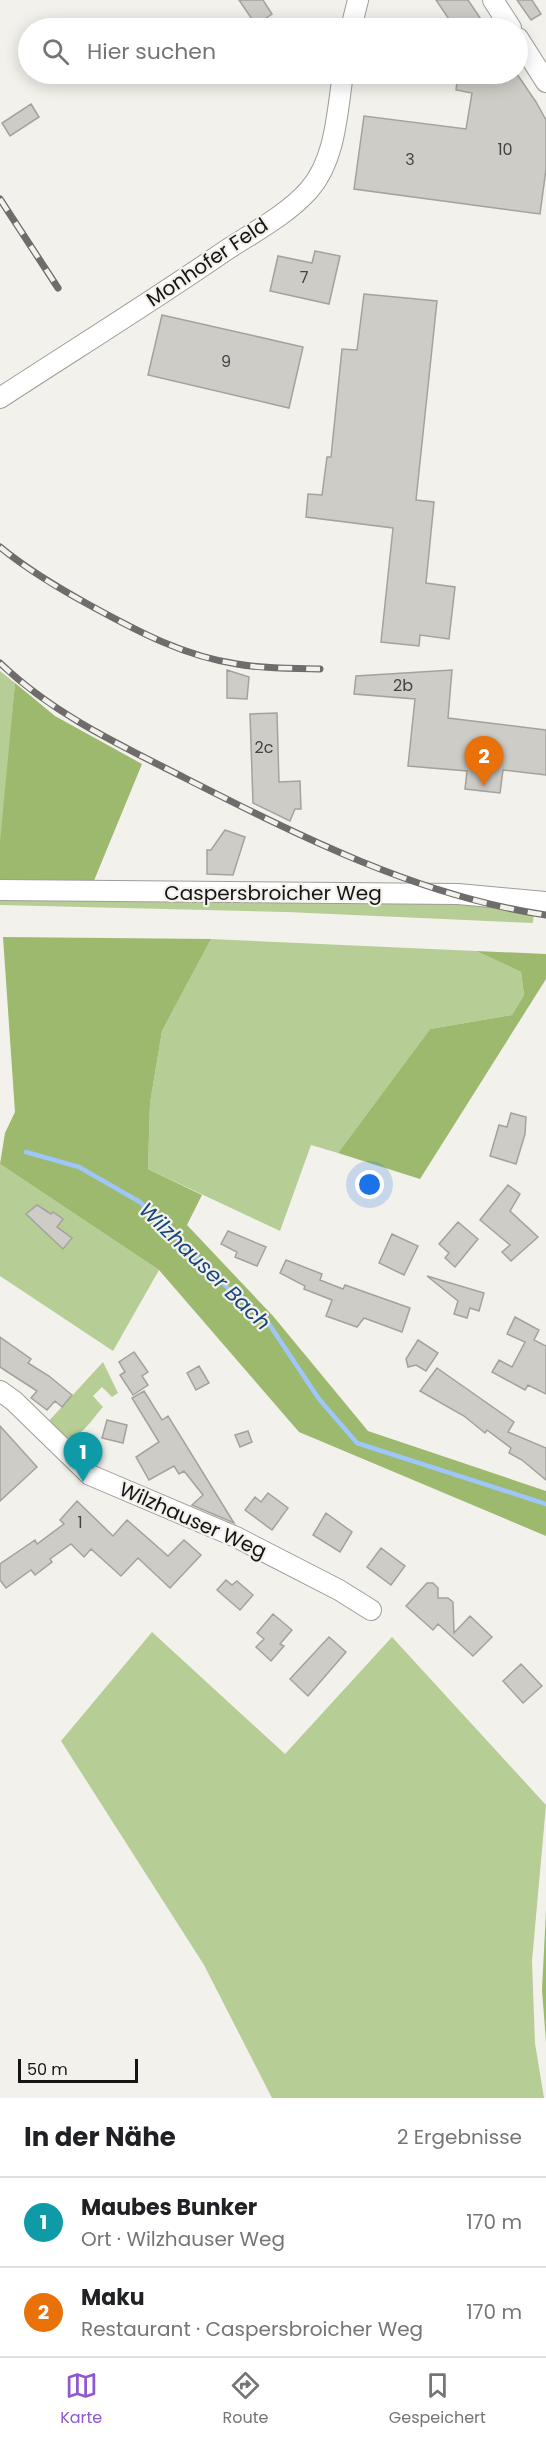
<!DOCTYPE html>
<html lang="de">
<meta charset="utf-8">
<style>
:root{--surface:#fff;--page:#f2f2f2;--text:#202124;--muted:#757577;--line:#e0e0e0;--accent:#8f58d0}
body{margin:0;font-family:Poppins,sans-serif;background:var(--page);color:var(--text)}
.scale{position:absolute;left:18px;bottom:15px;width:120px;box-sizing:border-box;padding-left:6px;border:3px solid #161514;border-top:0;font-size:16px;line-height:21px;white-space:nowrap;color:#161514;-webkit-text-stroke:4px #f3f1ec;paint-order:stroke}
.you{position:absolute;left:370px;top:1185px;width:21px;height:21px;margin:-15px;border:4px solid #fff;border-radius:50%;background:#1a73e8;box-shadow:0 0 0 9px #1a73e833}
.badge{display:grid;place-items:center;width:39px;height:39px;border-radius:50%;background:var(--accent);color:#fff;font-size:20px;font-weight:700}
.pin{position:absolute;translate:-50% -50px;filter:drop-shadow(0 2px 3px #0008)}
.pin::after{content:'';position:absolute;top:32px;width:21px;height:18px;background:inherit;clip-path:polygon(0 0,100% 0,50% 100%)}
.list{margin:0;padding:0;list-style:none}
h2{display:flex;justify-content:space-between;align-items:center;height:78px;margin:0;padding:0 24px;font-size:26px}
h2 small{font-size:20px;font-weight:400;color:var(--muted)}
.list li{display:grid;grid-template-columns:39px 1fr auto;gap:18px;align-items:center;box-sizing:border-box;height:90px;padding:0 24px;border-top:2px solid var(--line)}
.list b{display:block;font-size:22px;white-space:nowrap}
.list p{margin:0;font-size:20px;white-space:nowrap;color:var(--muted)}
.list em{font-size:20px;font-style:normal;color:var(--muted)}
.icon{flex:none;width:33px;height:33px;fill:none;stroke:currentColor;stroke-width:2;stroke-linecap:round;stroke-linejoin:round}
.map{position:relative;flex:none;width:546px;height:2098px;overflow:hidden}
.search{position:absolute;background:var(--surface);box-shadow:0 3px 15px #0003;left:18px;right:18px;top:18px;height:66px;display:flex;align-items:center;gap:15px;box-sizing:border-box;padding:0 21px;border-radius:33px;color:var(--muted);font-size:22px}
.sheet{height:258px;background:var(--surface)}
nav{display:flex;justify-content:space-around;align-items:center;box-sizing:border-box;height:84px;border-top:2px solid var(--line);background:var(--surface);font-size:16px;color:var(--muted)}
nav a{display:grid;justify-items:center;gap:3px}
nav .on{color:var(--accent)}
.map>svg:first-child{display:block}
.green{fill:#b6cd95}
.forest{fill:#9cb96e}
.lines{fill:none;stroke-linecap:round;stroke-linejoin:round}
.stream{stroke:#9ec6f9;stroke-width:4.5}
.building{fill:#ceccc7;stroke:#a4a29d;stroke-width:1.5}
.minor-casing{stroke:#9e9d98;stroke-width:22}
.minor{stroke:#fff;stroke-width:20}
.rail-casing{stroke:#6f6d6b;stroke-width:7}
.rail{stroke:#f3f1ec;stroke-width:4.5;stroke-dasharray:14;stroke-linecap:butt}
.labels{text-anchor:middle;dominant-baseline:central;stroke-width:4.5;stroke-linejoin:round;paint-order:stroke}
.number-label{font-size:16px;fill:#444341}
.street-label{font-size:20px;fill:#161514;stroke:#f3f1ec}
.water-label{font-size:21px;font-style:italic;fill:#16467f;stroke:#f3f1ec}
</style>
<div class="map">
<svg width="546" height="2098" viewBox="0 0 546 2098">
<rect width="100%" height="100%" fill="#f3f1ec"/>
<!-- green -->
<path class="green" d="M0 671 15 683 1 842H0Z
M0 895 415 900 534 908 533 923 287 912 0 905Z
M211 939 476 951 521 972 524 995 512 1015 430 1029 338 1153 311 1145 280 1231 148 1169 150 1103 162 1031Z
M0 1164 159 1270 113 1351 0 1276Z
M103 1362 118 1393 112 1397 102 1387 93 1396 103 1407C94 1416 78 1445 62 1436 57 1433 52 1427 47 1423Z
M152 1632 285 1754 392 1637 546 1805 532 1961 535 2043 544 2098H272L204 1965 61 1741Z"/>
<!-- forest -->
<path class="forest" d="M15 683 55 716 142 764 93 883 0 882V842Z
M3 937 211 939 162 1031 150 1103 148 1169 202 1195 187 1225 273 1316 368 1431 546 1491V1536L299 1432 159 1270 0 1164 5 1133 15 1112Z
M476 951 546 954V979L420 1179 338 1153 430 1029 512 1015 524 995 521 972Z
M546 1910V2042L542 1990Z"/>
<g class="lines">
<!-- stream -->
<path class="stream" d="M26 1152 79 1167 140 1202 229 1289 267 1321 319 1399 357 1443 546 1504"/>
</g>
<!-- building -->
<path class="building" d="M239 0H263L272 14 256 25Z
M436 0H468L487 28H455Z
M517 0H532L541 14 531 20Z
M458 74H517L536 102 546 120V169L540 214 354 189 364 116 466 129 472 93 456 90Z
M31 104 39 117 10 136 2 123Z
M315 251 340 256 329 304 270 291 278 256 312 263Z
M364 294 437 301 416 500 434 502 426 583 455 587 449 639 420 635 419 646 381 642 393 528 306 517 308 494 322 495 327 457H331L342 349 357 350Z
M162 315 303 347 289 408 148 375Z
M227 670 249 677 247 699 227 698Z
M452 670 448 718 546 730V775L503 770 500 793 465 789 467 771 408 766 415 699 354 694 356 676Z
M277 713 279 782 300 781 301 809H295L290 821 253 803 250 714Z
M225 830 245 837 233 875 207 874V850H211Z
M511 1113 526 1117 525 1134 516 1164 490 1156 499 1125 507 1127Z
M508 1185 520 1194 510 1211 538 1237 511 1261 502 1252 510 1245 480 1220Z
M37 1205 51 1214 53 1212 63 1219 57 1227 72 1238 63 1249 26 1214Z
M458 1222 478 1239 455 1267 445 1258 449 1253 439 1244Z
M228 1231 266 1247 257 1266 235 1257 237 1252 221 1244Z
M392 1234 418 1246 404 1275 379 1263Z
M286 1260 322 1274 320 1280 343 1289 345 1285 410 1308 402 1332 364 1318 357 1327 326 1316 332 1300 304 1289 305 1286 280 1273Z
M427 1276 484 1293 479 1311 470 1308 467 1318 454 1314 458 1301Z
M515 1317 539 1330 534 1340 546 1346V1394L528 1385 525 1390 492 1372 499 1360 512 1367 525 1342 507 1334Z
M0 1337 31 1359 28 1363 49 1376 72 1395 62 1407 55 1401 47 1410 31 1398 37 1391 0 1367Z
M418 1340 438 1353 426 1371 416 1365 408 1367 406 1359Z
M134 1352 148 1372 142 1376 148 1385 133 1395 120 1375 125 1372 119 1362Z
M199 1366 209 1383 196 1390 187 1373Z
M437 1368 514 1422 508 1432 546 1448V1480L522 1460 509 1453 511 1448 487 1430 485 1433 464 1416 420 1391Z
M144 1391 162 1420 168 1416 234 1523 192 1505 203 1495 184 1471 179 1474 174 1466 149 1480 136 1457 159 1442 132 1398Z
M107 1420 127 1425 123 1443 102 1438Z
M0 1426 37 1467 0 1501Z
M248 1431 252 1442 240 1447 235 1435Z
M268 1493 288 1508 272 1530 245 1510 255 1497 261 1502Z
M77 1501 113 1536 127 1520 168 1556 184 1540 201 1555 170 1588 138 1558 121 1576 91 1549 84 1557 71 1544 50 1559 52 1562 35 1575 31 1570 6 1588 0 1580V1564L35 1540 37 1544 64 1524 60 1520Z
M326 1513 352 1532 340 1552 313 1535Z
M381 1548 405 1566 391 1585 367 1567Z
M226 1580 232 1585 237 1581 253 1595 240 1610 217 1590Z
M427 1583H433L438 1588V1598H448L453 1602 454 1633 470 1616 492 1637 473 1656 438 1624 433 1630 406 1606Z
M273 1614 292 1630 280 1644 284 1646 271 1661 256 1647 264 1639 257 1633Z
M329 1637 346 1652 308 1696 290 1679Z
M521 1664 542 1686 523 1703 503 1681Z"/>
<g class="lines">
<!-- minor casing -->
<g class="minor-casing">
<path id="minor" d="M493 0 511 28
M351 28 358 0
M518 38 546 82
M0 398C75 349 151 302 225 251 252 233 287 215 309 190 336 159 337 112 343 74
M0 890 458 894 546 902
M0 1391 14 1401 90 1475 236 1537 339 1590 371 1610"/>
</g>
<!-- minor -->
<use href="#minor" class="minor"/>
<!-- rail casing -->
<g class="rail-casing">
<path id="rail" d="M0 199 58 288
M0 547C29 571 60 589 93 607 139 632 184 656 237 664 264 669 292 668 320 669
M0 663C53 714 120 745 185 778 299 836 418 896 546 915"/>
</g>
<!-- rail -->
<use href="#rail" class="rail"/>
</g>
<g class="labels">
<!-- number labels -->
<g class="number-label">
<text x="505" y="149">10</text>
<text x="410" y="159">3</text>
<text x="304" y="277">7</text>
<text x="226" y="361">9</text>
<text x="403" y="685">2b</text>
<text x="264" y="747">2c</text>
<text x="80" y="1522">1</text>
</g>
<!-- street labels -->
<g class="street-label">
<text transform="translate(207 262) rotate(-34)">Monhofer Feld</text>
<text x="273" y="893">Caspersbroicher Weg</text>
<text transform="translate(193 1520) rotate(24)">Wilzhauser Weg</text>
</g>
<!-- water labels -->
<g class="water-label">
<text transform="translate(205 1266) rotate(44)">Wilzhauser Bach</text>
</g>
</g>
</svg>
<div class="scale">50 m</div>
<div class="you"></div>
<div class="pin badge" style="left:83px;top:1482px;background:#0f9aa8">1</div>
<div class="pin badge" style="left:484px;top:786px;background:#e8710a">2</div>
<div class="search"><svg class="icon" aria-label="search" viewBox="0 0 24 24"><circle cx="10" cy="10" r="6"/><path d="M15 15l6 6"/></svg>Hier suchen</div>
</div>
<section class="sheet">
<h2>In der Nähe<small>2 Ergebnisse</small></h2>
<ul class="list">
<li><span class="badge" style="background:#0f9aa8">1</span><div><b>Maubes Bunker</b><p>Ort · Wilzhauser Weg</p></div><em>170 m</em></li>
<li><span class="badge" style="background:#e8710a">2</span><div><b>Maku</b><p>Restaurant · Caspersbroicher Weg</p></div><em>170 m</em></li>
</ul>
</section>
<nav>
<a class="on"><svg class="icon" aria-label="map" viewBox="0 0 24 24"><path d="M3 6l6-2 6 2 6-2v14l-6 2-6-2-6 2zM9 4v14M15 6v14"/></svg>Karte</a>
<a><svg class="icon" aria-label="directions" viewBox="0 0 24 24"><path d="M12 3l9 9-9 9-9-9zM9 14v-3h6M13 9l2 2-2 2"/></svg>Route</a>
<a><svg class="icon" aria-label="saved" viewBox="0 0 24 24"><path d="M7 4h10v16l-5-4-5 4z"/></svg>Gespeichert</a>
</nav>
